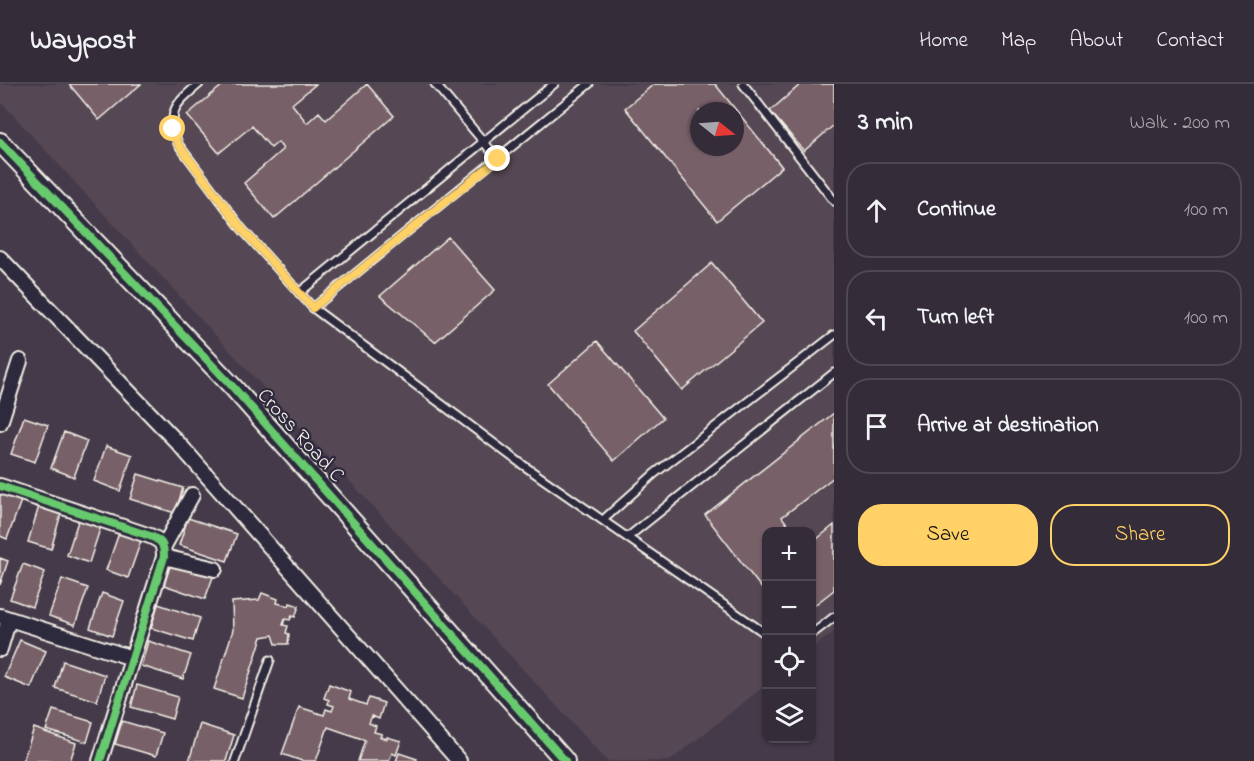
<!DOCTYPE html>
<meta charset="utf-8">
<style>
:root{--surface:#342c38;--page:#3c3440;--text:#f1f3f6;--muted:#a9a7ae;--line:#4e4853;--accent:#ffd166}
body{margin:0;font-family:"Indie Flower",sans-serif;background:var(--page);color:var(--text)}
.controls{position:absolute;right:18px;bottom:18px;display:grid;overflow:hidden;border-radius:12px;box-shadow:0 2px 4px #0004}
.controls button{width:54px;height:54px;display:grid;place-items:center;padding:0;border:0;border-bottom:2px solid var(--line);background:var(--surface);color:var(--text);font:30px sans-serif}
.compass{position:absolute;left:690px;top:18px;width:54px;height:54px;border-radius:50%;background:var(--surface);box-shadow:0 2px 4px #0004;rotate:107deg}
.stop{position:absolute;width:18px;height:18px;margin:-14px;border:4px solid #ffd166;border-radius:50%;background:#fff}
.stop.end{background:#ffd166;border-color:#fff;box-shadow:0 2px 6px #0008}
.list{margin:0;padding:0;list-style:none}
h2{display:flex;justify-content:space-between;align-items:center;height:78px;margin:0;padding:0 24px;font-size:26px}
h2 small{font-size:20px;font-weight:400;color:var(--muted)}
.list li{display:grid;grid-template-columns:39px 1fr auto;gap:18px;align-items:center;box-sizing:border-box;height:96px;margin:0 12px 12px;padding:0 12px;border:2px solid var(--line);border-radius:24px}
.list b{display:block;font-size:22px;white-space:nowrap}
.list em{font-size:20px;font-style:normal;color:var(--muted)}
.actions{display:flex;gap:12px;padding:18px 24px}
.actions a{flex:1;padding:14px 0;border:2px solid var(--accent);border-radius:24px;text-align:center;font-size:21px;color:var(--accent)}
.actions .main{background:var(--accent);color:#111}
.icon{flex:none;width:33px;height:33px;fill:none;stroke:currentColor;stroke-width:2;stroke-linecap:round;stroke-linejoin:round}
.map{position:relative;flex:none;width:834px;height:677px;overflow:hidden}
header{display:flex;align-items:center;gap:36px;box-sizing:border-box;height:84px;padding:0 30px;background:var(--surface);border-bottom:2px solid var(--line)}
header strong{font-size:28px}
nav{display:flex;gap:33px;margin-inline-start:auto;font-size:21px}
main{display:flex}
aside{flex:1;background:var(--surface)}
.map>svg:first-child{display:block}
.built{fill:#544653;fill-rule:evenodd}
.building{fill:#786167;stroke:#f4f1e8;stroke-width:1.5;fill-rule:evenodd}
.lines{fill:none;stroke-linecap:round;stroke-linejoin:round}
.service-casing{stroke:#f4f1e8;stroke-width:11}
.minor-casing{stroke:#f4f1e8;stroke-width:18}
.tertiary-casing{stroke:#f4f1e8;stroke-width:22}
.service{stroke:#2f2a3d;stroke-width:7}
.minor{stroke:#2f2a3d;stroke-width:14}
.tertiary{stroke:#2f2a3d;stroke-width:18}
.cycleway-casing{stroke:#2f2a3d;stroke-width:11}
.cycleway{stroke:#67ca6e;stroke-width:8}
.route{stroke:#ffd166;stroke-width:8}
.labels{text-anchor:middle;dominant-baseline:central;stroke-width:4.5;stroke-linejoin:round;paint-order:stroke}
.street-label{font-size:21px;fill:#f4f1e8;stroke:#2f2a3d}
</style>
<header>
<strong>Waypost</strong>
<nav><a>Home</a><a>Map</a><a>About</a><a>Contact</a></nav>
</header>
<main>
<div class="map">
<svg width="834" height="677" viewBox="0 0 834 677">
<rect width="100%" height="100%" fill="#453a4a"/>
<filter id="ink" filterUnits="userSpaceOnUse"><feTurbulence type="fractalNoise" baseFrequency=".0167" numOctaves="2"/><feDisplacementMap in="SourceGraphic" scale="12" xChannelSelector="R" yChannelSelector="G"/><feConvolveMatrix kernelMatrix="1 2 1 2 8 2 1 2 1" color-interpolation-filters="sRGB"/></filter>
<g filter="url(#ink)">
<!-- built -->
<path class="built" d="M0 0H834V548L812 565V448H766V601L670 677H607L0 17ZM699 27H735V63H699Z"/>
<!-- building -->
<path class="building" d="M69 0H141L99 36Z
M224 0H316L292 20 307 39 319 28 326 36 367 0 394 32 274 135 244 99 283 65 278 58 271 64 252 42 219 69 187 31Z
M654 0H715L782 83 717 137 625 24ZM699 27H735V63H699Z
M801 0H834V41L804 67 770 27Z
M448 153 495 206 435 258 380 212Z
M712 179 762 239 682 306 633 247Z
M597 257 663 334 614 377 548 300Z
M834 329V393L782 433 793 448H766V510L705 431Z
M24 333 48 341 35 378 11 370Z
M64 348 87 357 74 393 51 384Z
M106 362 132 371 120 407 94 397Z
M138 390 183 404 175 429 130 415Z
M0 406 22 414 7 455 0 452Z
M40 419 62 426 51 465 28 458Z
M79 434 101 442 89 479 67 471Z
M188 434 237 450 227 477 179 461Z
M834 441V506L812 523V459Z
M120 446 142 454 128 494 106 486Z
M0 474 8 477 0 501Z
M171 479 213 493 205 515 164 501Z
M23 480 45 488 32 523 10 515Z
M62 495 88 504 75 541 49 532Z
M102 509 124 517 112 552 90 544Z
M262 509 278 515 277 519 289 522 290 519 299 522 295 533 292 532 290 536 285 535 283 541 288 542 286 549 289 550 288 560H276L273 551 262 553 242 614 214 605 233 546 232 518 259 516Z
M158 520 200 534 193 557 151 544Z
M20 556 46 567 31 604 4 593Z
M148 557 191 571 183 595 141 582Z
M63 577 105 591 97 617 55 604Z
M329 600 351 608 349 615 366 621 369 614 384 619 379 635 372 632 369 639 376 642 374 648 382 650 380 653 387 655V653L401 657 396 671 392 669 389 677H358L365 656 328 643 316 677H302L282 670 299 623 324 631 326 625 332 627 334 622 328 620 329 616 324 614Z
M137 601 178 613 172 635 131 623Z
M53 626 93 638 87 658 46 646Z
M122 637 163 649 156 672 115 660Z
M200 640 234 651 226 677H189Z
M34 644 76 659 70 677H23Z
M399 669 417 675 416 677H396Z"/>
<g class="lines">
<!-- service casing -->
<g class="service-casing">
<path id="service" d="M199 0C174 21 167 27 178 60L242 145 313 224 523 381 766 550
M435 0 498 75
M743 0 834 117
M299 209 554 0
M313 224 589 0
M603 436 654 390 834 251
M628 453 834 289
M812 550 834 533
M235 677 270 576"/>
</g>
<!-- minor casing -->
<g class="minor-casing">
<path id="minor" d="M0 174 179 360 459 677
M0 339 20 277
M0 402 150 452C162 457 164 460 164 473L100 677
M164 462 192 411
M164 473 215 485
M0 532 132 574
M0 565 9 535"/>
</g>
<!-- tertiary casing -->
<g class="tertiary-casing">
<path id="tertiary" d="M0 58 232 302 565 677"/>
</g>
<!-- service -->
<use href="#service" class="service"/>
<!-- minor -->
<use href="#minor" class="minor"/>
<!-- tertiary -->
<use href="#tertiary" class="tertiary"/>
<!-- cycleway casing -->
<g class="cycleway-casing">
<path id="cycleway" d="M0 58 232 302 565 677
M0 402 150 452C162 457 164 460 164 473L100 677"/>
</g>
<!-- cycleway -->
<use href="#cycleway" class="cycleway"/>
</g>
</g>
<g class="lines" filter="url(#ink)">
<!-- route -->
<path class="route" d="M173 45 178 60 242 145 313 224 498 75"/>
</g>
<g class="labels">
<!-- street labels -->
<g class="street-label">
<text transform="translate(300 352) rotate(48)">Cross Road C</text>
</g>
</g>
</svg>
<div class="controls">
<button>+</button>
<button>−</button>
<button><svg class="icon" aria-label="locate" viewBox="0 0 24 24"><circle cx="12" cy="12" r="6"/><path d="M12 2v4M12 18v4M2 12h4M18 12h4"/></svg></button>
<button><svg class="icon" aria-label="layers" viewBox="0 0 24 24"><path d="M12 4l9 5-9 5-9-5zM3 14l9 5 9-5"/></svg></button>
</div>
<svg class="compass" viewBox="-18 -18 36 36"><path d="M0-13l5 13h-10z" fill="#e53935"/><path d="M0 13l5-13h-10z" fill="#a9a7ae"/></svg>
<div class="stop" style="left:173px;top:45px"></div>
<div class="stop end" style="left:498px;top:75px"></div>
</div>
<aside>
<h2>3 min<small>Walk · 200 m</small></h2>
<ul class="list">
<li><svg class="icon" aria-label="ahead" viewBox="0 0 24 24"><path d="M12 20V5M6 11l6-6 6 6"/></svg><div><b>Continue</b></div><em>100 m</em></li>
<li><svg class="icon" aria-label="left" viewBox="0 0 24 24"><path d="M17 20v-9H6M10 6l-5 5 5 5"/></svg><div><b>Turn left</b></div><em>100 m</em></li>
<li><svg class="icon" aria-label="arrive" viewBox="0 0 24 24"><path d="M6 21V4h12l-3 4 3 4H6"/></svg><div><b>Arrive at destination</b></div></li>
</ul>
<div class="actions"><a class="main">Save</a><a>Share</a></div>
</aside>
</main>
